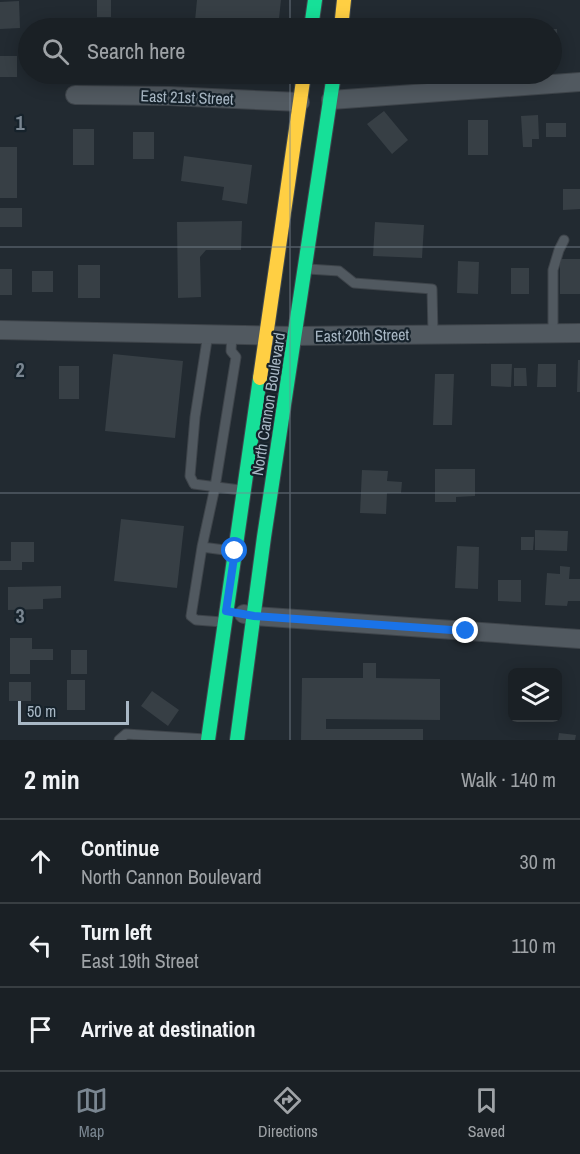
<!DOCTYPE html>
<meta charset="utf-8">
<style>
:root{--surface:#1a2025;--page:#23282d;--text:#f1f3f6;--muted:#9fa3a7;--line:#383e42;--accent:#7a8691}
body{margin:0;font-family:"Archivo Narrow",sans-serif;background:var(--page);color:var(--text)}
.controls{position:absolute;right:18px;bottom:18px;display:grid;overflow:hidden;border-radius:9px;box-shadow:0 3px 15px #0003}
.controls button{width:54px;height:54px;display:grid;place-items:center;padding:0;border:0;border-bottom:2px solid var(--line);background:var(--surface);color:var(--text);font:30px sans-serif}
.scale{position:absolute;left:18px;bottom:15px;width:111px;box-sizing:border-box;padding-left:6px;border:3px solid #a9b8c5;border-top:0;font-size:16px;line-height:21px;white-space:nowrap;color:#a9b8c5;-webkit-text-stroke:4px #16222b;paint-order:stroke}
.stop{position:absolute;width:18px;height:18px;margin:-14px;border:4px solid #1a73e8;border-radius:50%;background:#fff}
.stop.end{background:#1a73e8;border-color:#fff;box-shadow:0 2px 6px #0008}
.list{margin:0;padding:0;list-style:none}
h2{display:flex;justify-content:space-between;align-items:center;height:78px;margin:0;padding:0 24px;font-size:26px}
h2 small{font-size:20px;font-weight:400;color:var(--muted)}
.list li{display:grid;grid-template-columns:39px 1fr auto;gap:18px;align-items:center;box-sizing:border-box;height:84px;padding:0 24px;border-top:2px solid var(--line)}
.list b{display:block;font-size:22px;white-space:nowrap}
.list p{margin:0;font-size:20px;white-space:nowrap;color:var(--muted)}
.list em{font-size:20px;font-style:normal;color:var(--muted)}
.icon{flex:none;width:33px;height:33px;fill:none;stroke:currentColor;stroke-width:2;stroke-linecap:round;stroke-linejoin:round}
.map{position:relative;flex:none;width:580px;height:740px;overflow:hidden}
.search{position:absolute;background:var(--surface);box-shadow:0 3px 15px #0003;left:18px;right:18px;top:18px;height:66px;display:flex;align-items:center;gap:15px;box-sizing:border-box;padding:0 21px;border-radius:33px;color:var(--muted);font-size:22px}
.sheet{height:330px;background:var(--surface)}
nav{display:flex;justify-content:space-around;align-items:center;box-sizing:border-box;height:84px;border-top:2px solid var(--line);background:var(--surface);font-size:16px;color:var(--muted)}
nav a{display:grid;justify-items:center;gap:3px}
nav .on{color:var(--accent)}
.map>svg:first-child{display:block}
.building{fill:#373f45}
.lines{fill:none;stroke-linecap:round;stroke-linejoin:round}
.lane-casing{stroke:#3e444a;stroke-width:11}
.street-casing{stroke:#3e444a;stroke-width:20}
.fast-casing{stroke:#3f474e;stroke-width:16}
.slow-casing{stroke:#3f474e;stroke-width:16}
.lane{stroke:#515960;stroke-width:9}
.street{stroke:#515960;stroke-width:18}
.fast{stroke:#16e098;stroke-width:14}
.slow{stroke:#ffcf43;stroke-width:14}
.route{stroke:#1a73e8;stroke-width:8}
.grid{fill:none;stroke:#7a8691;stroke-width:1.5;stroke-opacity:0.55}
.labels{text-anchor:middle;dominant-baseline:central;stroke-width:4.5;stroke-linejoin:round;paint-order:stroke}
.street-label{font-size:16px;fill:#a9b8c5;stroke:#16222b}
.grid-label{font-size:20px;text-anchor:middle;font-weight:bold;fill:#7a8691;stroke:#16222b;stroke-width:4.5;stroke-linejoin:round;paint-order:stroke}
</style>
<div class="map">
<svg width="580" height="740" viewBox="0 0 580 740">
<rect width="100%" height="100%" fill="#222a31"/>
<!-- building -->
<path class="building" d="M97 0H111V17H97Z
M197 0H281L278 28H252L195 21Z
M19 1 20 28 0 29V2Z
M370 23 405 26V28H369Z
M552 29H557L558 49H552Z
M0 56H17V77H0Z
M376 74H401L400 77 376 75Z
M384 111 408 140 392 154 367 124Z
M538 115 539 139H532V147H523L521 116Z
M468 120H488V155H468Z
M546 123H566V137H546Z
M73 129H94V165H73Z
M133 132H154V159H133Z
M0 147H17V198H0Z
M184 156 252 165 247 204 222 200 224 187 181 181Z
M563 189H580V209L563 210Z
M0 208H22V227H0Z
M242 221 241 250H206L200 257 201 297 178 298 177 222Z
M375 222 424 225 422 258 373 256Z
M560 259H580V294H560Z
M458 261 479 262 478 294 457 293Z
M78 265H100V298H78Z
M511 268H529V294H511Z
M0 269H12V295H0Z
M32 271H53V292H32Z
M113 354 183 361 175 438 105 431Z
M578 360H580V392H577Z
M491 364H512L511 387 491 386Z
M538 364H556V387H537Z
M59 366H79V399H59Z
M514 368H526L527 386H514Z
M435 374H454L452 425H433Z
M435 469H475V496L456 497V502H435Z
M362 470 388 471 387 481 402 482 401 493H387L386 514 360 513Z
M121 519 184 526 177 588 114 581Z
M535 530 568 531 567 551 535 550Z
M521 537H534L533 550H521Z
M11 542H34V562H22V570H0V561H11Z
M457 546 479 547 478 589 455 588Z
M560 566 570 567 569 579H580V601H568L567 606 545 605 547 573 560 574Z
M498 580H521V602L498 601Z
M61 586V598L43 599V609L8 610V587Z
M10 638H32V649H53V660H30V674H10Z
M71 650H87V674H71Z
M363 663H376V678L440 679V720L326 719V729H423V740H301L302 678H363Z
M67 680H85V710H67Z
M9 682H31V701H9Z
M152 691 179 710 168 726 141 706Z
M559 733 576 735 575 740H558Z"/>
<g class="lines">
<!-- lane casing -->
<g class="lane-casing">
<path id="lane" d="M308 269 339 271 354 283 432 289 433 334
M553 333V270L559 250 564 240
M208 334 195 417 190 476 194 484 240 490
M202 547 232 551
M222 622 196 620 191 616 202 547 215 487 236 357 231 351 232 335
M119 740 126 734 205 739"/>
</g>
<!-- street casing -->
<g class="street-casing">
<path id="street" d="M75 95 169 96 300 102
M331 100 580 82
M0 330 295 336 580 333
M244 614 254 616 580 639"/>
</g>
<!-- fast casing -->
<g class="fast-casing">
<path id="fast" d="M311 28 315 0
M208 740 260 378
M237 740 264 537 334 74"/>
</g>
<!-- slow casing -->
<g class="slow-casing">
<path id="slow" d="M341 28 344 0
M260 378 304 74"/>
</g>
<!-- lane -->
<use href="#lane" class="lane"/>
<!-- street -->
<use href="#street" class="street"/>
<!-- fast -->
<use href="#fast" class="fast"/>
<!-- slow -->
<use href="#slow" class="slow"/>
</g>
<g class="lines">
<!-- route -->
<path class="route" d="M235 551 226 611 254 616 466 631"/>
</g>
<!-- grid -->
<path class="grid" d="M290 0V28M290 74V740M0 247H580M0 493H580"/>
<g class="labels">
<!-- street labels -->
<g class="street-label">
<text transform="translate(187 97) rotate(2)">East 21st Street</text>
<text transform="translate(362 335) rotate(-1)">East 20th Street</text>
<text transform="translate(268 404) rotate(-81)">North Cannon Boulevard</text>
</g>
</g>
<g class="grid-label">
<text x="20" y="130">1</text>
<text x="20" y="377">2</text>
<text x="20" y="623">3</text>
</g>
</svg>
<div class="controls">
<button><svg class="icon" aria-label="layers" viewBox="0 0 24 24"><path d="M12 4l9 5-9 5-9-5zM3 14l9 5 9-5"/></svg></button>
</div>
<div class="scale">50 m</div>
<div class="stop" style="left:235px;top:551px"></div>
<div class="stop end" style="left:466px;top:631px"></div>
<div class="search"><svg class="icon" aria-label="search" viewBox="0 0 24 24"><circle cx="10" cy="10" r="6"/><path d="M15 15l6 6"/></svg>Search here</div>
</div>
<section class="sheet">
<h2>2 min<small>Walk · 140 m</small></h2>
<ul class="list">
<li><svg class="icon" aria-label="ahead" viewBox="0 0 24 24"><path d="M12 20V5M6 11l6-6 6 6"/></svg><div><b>Continue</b><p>North Cannon Boulevard</p></div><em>30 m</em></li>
<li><svg class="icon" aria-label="left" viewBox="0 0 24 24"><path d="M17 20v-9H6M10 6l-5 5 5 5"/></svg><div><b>Turn left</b><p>East 19th Street</p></div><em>110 m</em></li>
<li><svg class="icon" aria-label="arrive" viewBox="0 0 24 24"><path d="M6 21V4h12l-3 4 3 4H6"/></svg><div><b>Arrive at destination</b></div></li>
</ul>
</section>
<nav>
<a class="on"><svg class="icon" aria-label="map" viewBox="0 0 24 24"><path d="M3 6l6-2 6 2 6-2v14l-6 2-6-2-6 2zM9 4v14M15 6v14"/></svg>Map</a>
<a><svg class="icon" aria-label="directions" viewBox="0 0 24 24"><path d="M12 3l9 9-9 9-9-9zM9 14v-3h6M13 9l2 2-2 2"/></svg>Directions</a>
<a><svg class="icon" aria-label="saved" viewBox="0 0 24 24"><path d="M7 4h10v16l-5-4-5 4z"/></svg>Saved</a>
</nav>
